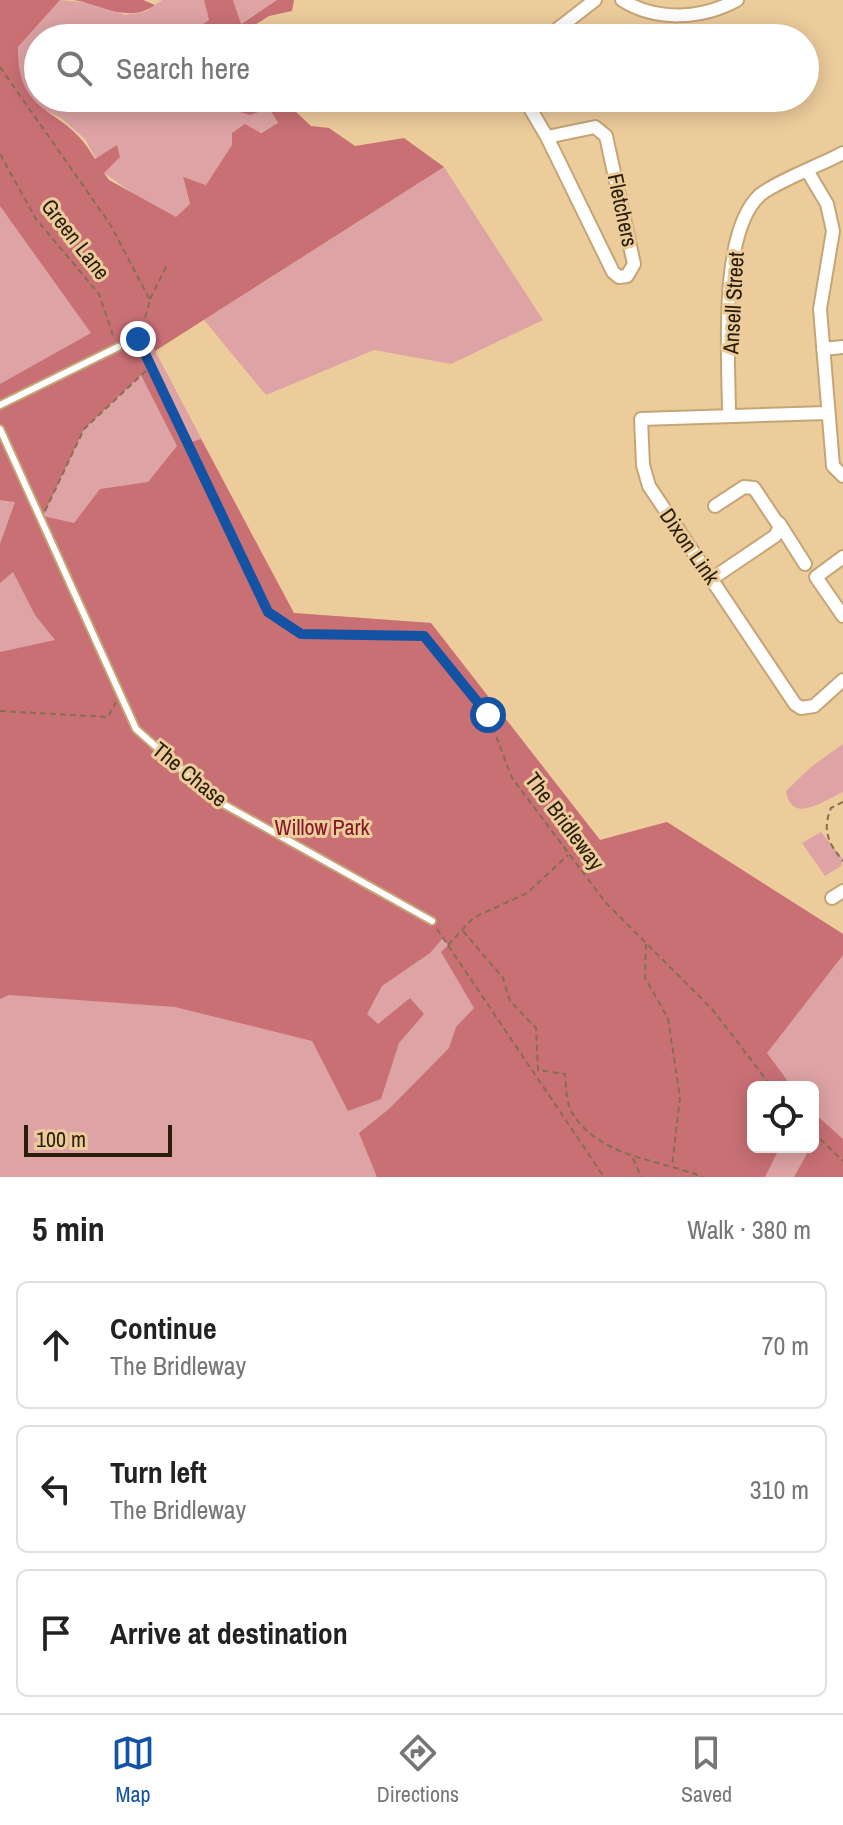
<!DOCTYPE html>
<meta charset="utf-8">
<style>
:root{--surface:#fff;--page:#f6f6f6;--text:#222;--muted:#767676;--line:#e0e0e0;--accent:#1453a3}
body{margin:0;font-family:"Archivo Narrow",sans-serif;background:var(--page);color:var(--text)}
.controls{position:absolute;right:24px;bottom:24px;display:grid;overflow:hidden;border-radius:12px;box-shadow:0 4px 20px #0003}
.controls button{width:72px;height:72px;display:grid;place-items:center;padding:0;border:0;border-bottom:2px solid var(--line);background:var(--surface);color:var(--text);font:40px sans-serif}
.scale{position:absolute;left:24px;bottom:20px;width:148px;box-sizing:border-box;padding-left:8px;border:4px solid #2a1e0b;border-top:0;font-size:22px;line-height:28px;white-space:nowrap;color:#2a1e0b;-webkit-text-stroke:6px #edcc9c;paint-order:stroke}
.stop{position:absolute;width:24px;height:24px;margin:-18px;border:6px solid #1453a3;border-radius:50%;background:#fff}
.stop.end{background:#1453a3;border-color:#fff;box-shadow:0 2px 8px #0008}
.list{margin:0;padding:0;list-style:none}
h2{display:flex;justify-content:space-between;align-items:center;height:104px;margin:0;padding:0 32px;font-size:34px}
h2 small{font-size:26px;font-weight:400;color:var(--muted)}
.list li{display:grid;grid-template-columns:52px 1fr auto;gap:24px;align-items:center;box-sizing:border-box;height:128px;margin:0 16px 16px;padding:0 16px;border:2px solid var(--line);border-radius:12px}
.list b{display:block;font-size:30px;white-space:nowrap}
.list p{margin:0;font-size:26px;white-space:nowrap;color:var(--muted)}
.list em{font-size:26px;font-style:normal;color:var(--muted)}
.icon{flex:none;width:44px;height:44px;fill:none;stroke:currentColor;stroke-width:2;stroke-linecap:round;stroke-linejoin:round}
.map{position:relative;flex:none;width:843px;height:1177px;overflow:hidden}
.search{position:absolute;background:var(--surface);box-shadow:0 4px 20px #0003;left:24px;right:24px;top:24px;height:88px;display:flex;align-items:center;gap:20px;box-sizing:border-box;padding:0 28px;border-radius:44px;color:var(--muted);font-size:30px}
.sheet{height:536px;background:var(--surface)}
nav{display:flex;justify-content:space-around;align-items:center;box-sizing:border-box;height:112px;border-top:2px solid var(--line);background:var(--surface);font-size:22px;color:var(--muted)}
nav a{display:grid;justify-items:center;gap:4px}
nav .on{color:var(--accent)}
.map>svg:first-child{display:block}
.green{fill:#dea3a5;fill-rule:evenodd}
.forest{fill:#c97075;fill-rule:evenodd}
.lines{fill:none;stroke-linecap:round;stroke-linejoin:round}
.service-casing{stroke:#c5a576;stroke-width:10}
.minor-casing{stroke:#c5a576;stroke-width:16}
.path{stroke:#856f4e;stroke-width:2;stroke-dasharray:6 4;stroke-linecap:butt}
.service{stroke:#fff;stroke-width:6}
.minor{stroke:#fff;stroke-width:12}
.route{stroke:#1453a3;stroke-width:10}
.labels{text-anchor:middle;dominant-baseline:central;stroke-width:6;stroke-linejoin:round;paint-order:stroke}
.street-label{font-size:22px;fill:#2a1e0b;stroke:#edcc9c}
.park-label{font-size:22px;fill:#83162b;stroke:#edcc9c}
</style>
<div class="map">
<svg width="843" height="1177" viewBox="0 0 843 1177">
<rect width="100%" height="100%" fill="#edcc9c"/>
<!-- green -->
<path class="green" d="M60 0 99 4 125 15 145 12 162 0H204L209 20 182 38H38V98H216L269 108 278 124 233 145 206 185 183 178 190 205 177 218 141 199 104 173 117 146 96 159 85 139 61 118 34 105 17 73 18 47Z
M233 0H277L240 24Z
M0 71 78 204 293 613 431 623 600 840 667 822 843 934V1177H0ZM753 1087H813V1147H753Z
M444 167 543 320 451 364 374 350 266 395 204 320Z
M843 744V792C823 801 791 825 786 791L811 767Z
M821 832 843 859 841 866 825 876 802 843Z"/>
<!-- forest -->
<path class="forest" d="M0 0H60L18 47C17 121 65 103 95 159L117 145 120 157 104 173 109 180 176 217 190 204 183 177 206 185 232 145V133L245 124 261 133 278 123 269 108 250 115 233 110 230 100 216 98H281L311 126 329 128 355 146 404 138 444 167 155 351 147 335 139 339 188 443 201 439 294 613 431 623 600 840 667 822 843 934V955L767 1053 792 1087H753V1147H780L765 1177H377L359 1133 389 1109 449 1048 456 1027 474 1008 441 952 448 945 443 938 430 953 382 986 367 1014 378 1024 410 998 424 1014 399 1043 381 1099 348 1111 312 1041 175 1007 9 995 0 999V652L55 640 35 615 13 572 0 583V544L15 502 0 500V384L91 333 0 206ZM141 375 177 446 148 482 100 489 74 523 43 516 84 429Z
M74 0H143L155 5C129 24 103 5 74 0Z
M204 0H233L241 24 277 0H294L292 11 269 16 245 31 250 38H182L209 20Z
M813 1112 843 1139V1177H794L807 1154 795 1147H813Z"/>
<g class="lines">
<!-- service casing -->
<g class="service-casing">
<path id="service" d="M0 405 118 347
M0 429 136 729 216 800 432 921"/>
</g>
<!-- minor casing -->
<g class="minor-casing">
<path id="minor" d="M622 0C657 22 702 19 737 0
M546 38 595 0
M524 98 547 137 613 272 619 277 627 276 634 264 606 136 595 127 547 137
M808 172 827 204 833 231 820 309 833 466 843 476
M823 349 843 347
M827 413 641 419 643 465 649 486 795 704 801 708 814 706 843 680
M729 416C729 360 718 233 760 195 775 182 823 164 843 153
M779 523 805 564
M843 557 816 577 843 616
M713 578 775 536 780 527 754 488 744 487 715 506
M832 898 843 891"/>
</g>
<!-- path -->
<path class="path" d="M0 67 110 224 150 300 139 338
M0 154 36 219 99 294 114 338
M150 299 167 265
M138 339 268 612 301 634 424 636 488 715 512 778 606 903 712 1009 772 1087
M125 344 138 339
M45 511 84 429 150 367
M0 711 108 717 116 702
M843 802 831 808C822 830 828 843 843 861
M437 929 604 1177
M463 931 503 978 510 1001 536 1028 538 1070 565 1074C566 1085 566 1101 571 1111 598 1158 659 1159 703 1177
M646 944 645 978 668 1018 680 1098 672 1166
M448 945 473 918 527 893 568 855
M813 1132 843 1161
M633 1158 641 1177"/>
<!-- service -->
<use href="#service" class="service"/>
<!-- minor -->
<use href="#minor" class="minor"/>
</g>
<g class="lines">
<!-- route -->
<path class="route" d="M138 339 268 612 301 634 424 636 488 715"/>
</g>
<g class="labels">
<!-- street labels -->
<g class="street-label">
<text transform="translate(623 210) rotate(78)">Fletchers</text>
<text transform="translate(76 239) rotate(52)">Green Lane</text>
<text transform="translate(733 303) rotate(-87)">Ansell Street</text>
<text transform="translate(690 546) rotate(55)">Dixon Link</text>
<text transform="translate(190 774) rotate(39)">The Chase</text>
<text transform="translate(565 821) rotate(53)">The Bridleway</text>
</g>
<!-- park labels -->
<g class="park-label">
<text x="322" y="827">Willow Park</text>
</g>
</g>
</svg>
<div class="controls">
<button><svg class="icon" aria-label="locate" viewBox="0 0 24 24"><circle cx="12" cy="12" r="6"/><path d="M12 2v4M12 18v4M2 12h4M18 12h4"/></svg></button>
</div>
<div class="scale">100 m</div>
<div class="stop" style="left:488px;top:715px"></div>
<div class="stop end" style="left:138px;top:339px"></div>
<div class="search"><svg class="icon" aria-label="search" viewBox="0 0 24 24"><circle cx="10" cy="10" r="6"/><path d="M15 15l6 6"/></svg>Search here</div>
</div>
<section class="sheet">
<h2>5 min<small>Walk · 380 m</small></h2>
<ul class="list">
<li><svg class="icon" aria-label="ahead" viewBox="0 0 24 24"><path d="M12 20V5M6 11l6-6 6 6"/></svg><div><b>Continue</b><p>The Bridleway</p></div><em>70 m</em></li>
<li><svg class="icon" aria-label="left" viewBox="0 0 24 24"><path d="M17 20v-9H6M10 6l-5 5 5 5"/></svg><div><b>Turn left</b><p>The Bridleway</p></div><em>310 m</em></li>
<li><svg class="icon" aria-label="arrive" viewBox="0 0 24 24"><path d="M6 21V4h12l-3 4 3 4H6"/></svg><div><b>Arrive at destination</b></div></li>
</ul>
</section>
<nav>
<a class="on"><svg class="icon" aria-label="map" viewBox="0 0 24 24"><path d="M3 6l6-2 6 2 6-2v14l-6 2-6-2-6 2zM9 4v14M15 6v14"/></svg>Map</a>
<a><svg class="icon" aria-label="directions" viewBox="0 0 24 24"><path d="M12 3l9 9-9 9-9-9zM9 14v-3h6M13 9l2 2-2 2"/></svg>Directions</a>
<a><svg class="icon" aria-label="saved" viewBox="0 0 24 24"><path d="M7 4h10v16l-5-4-5 4z"/></svg>Saved</a>
</nav>
